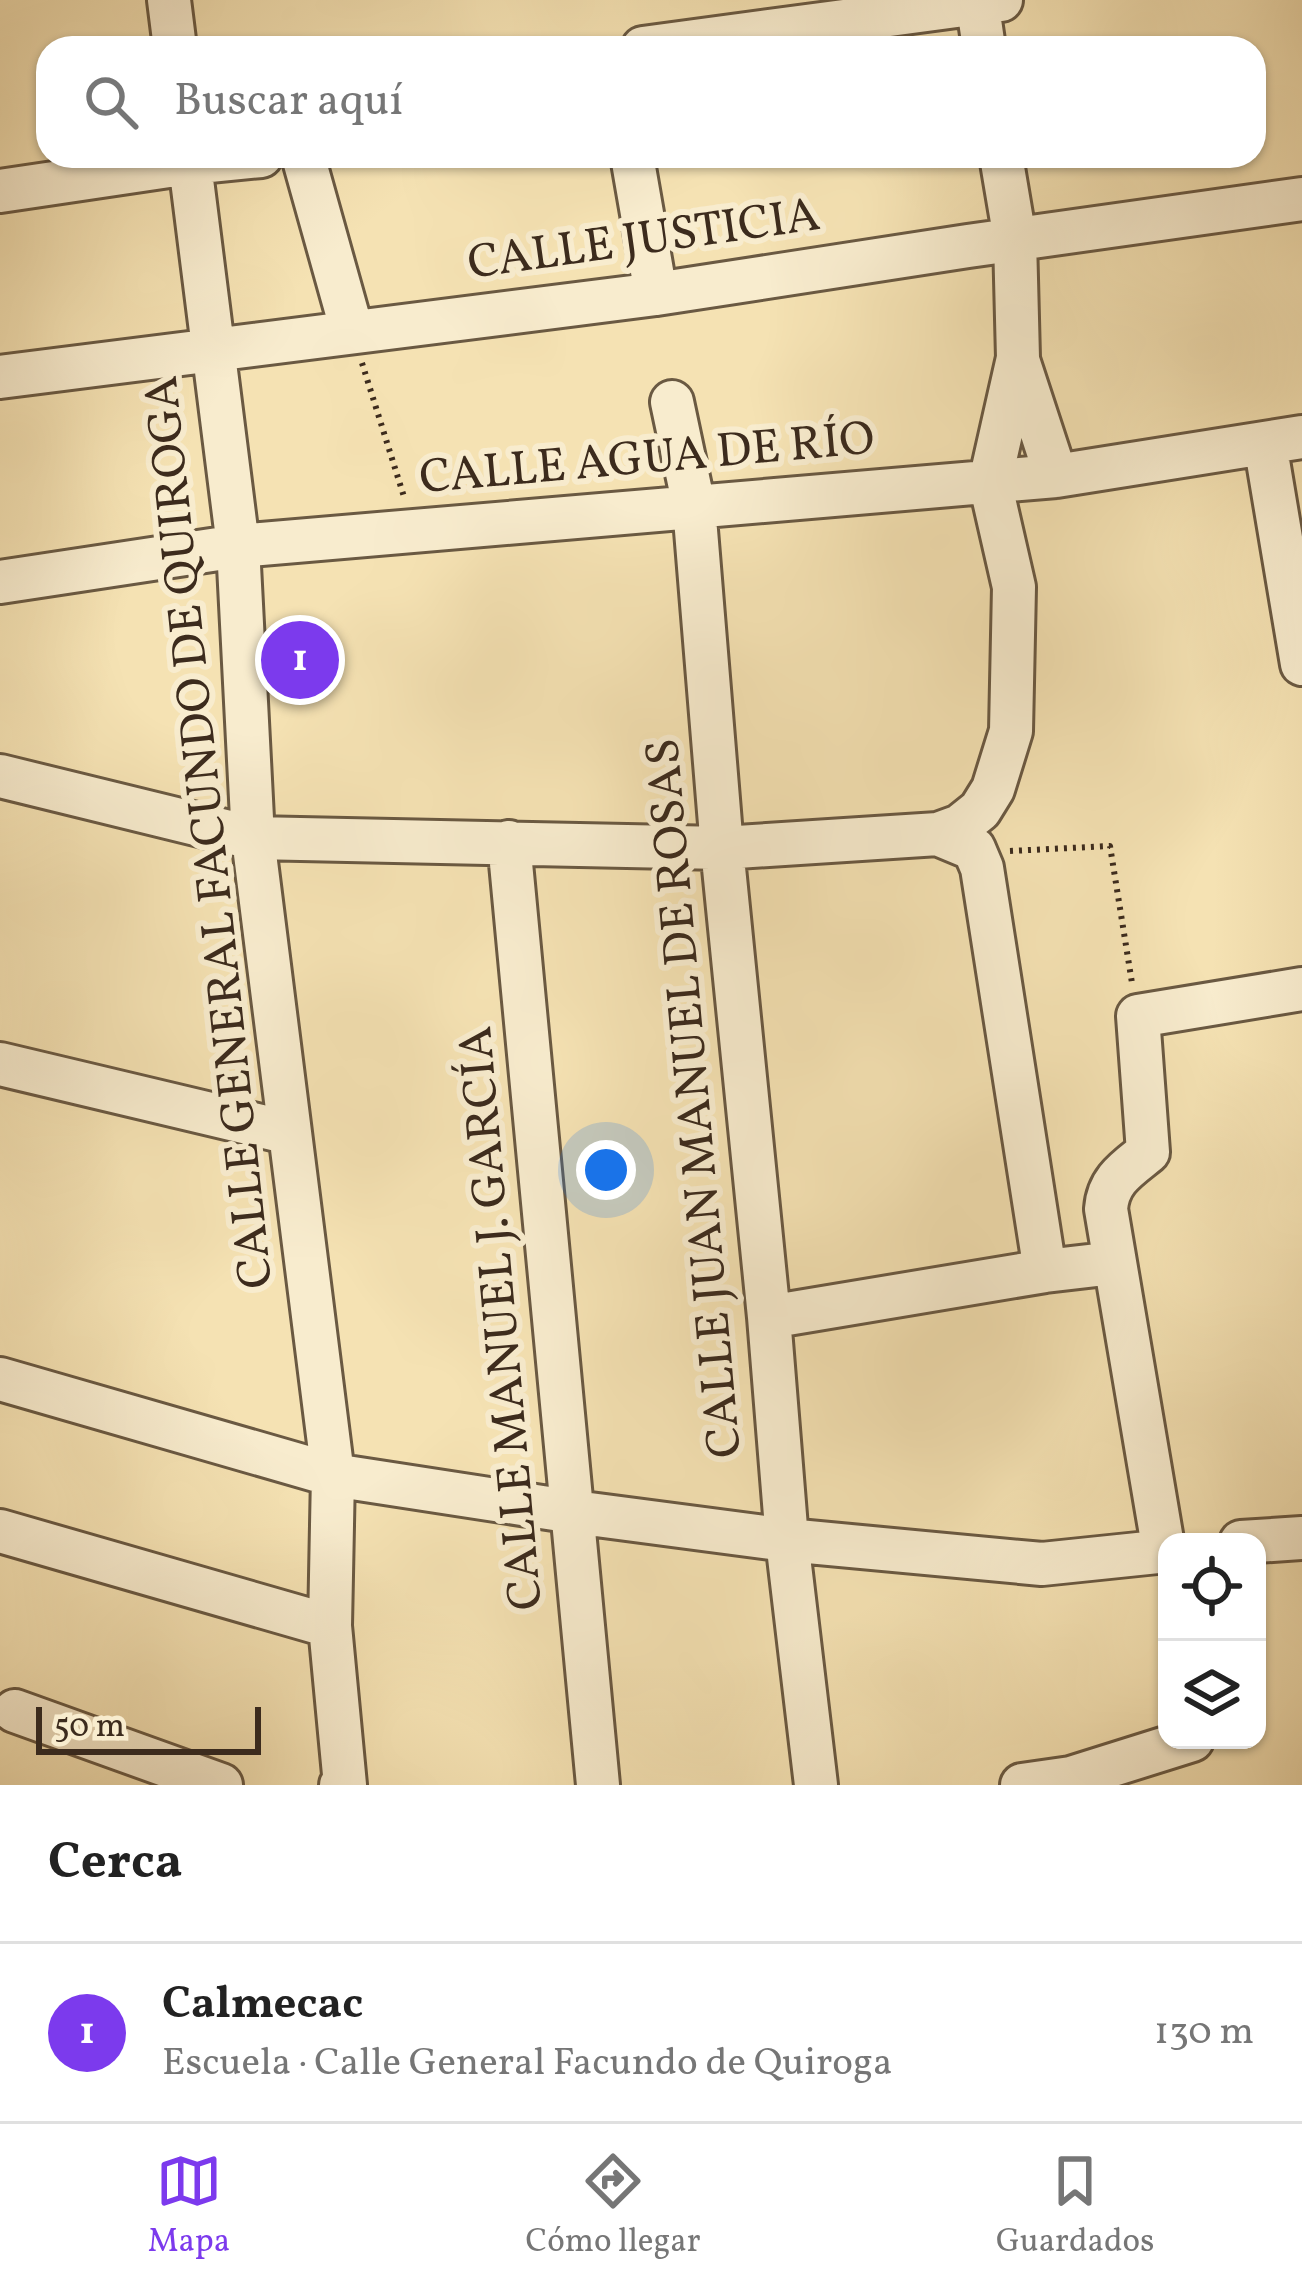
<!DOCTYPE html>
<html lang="es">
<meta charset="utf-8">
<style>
:root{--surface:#fff;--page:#f6f6f6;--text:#222;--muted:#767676;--line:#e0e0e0;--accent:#7c3aed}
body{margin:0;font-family:Vollkorn,serif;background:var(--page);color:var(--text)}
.controls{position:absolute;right:36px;bottom:36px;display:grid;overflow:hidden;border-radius:24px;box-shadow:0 3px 9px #0004}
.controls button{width:108px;height:108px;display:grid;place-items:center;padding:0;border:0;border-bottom:3px solid var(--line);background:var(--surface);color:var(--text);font:60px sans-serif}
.scale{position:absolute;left:36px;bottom:30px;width:225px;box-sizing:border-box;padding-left:12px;border:6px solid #3c2b1d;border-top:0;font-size:33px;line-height:42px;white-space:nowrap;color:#3c2b1d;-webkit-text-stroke:9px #f8ecce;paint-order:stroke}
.you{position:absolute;left:606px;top:1170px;width:42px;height:42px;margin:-30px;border:9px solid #fff;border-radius:50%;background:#1a73e8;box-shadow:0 0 0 18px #1a73e833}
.badge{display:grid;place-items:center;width:78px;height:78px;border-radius:50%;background:var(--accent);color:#fff;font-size:39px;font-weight:700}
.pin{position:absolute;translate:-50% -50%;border:6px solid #fff;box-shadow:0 3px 12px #0006}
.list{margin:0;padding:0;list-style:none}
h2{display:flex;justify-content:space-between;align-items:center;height:156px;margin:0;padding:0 48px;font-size:51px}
h2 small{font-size:39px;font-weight:400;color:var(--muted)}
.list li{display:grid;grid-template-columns:78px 1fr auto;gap:36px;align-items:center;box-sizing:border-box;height:180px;padding:0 48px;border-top:3px solid var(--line)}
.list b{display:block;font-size:45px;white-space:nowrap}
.list p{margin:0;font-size:39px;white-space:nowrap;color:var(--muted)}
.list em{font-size:39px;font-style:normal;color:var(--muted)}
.icon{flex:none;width:66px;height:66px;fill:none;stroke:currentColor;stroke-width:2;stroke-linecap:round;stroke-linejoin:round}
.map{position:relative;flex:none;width:1302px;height:1785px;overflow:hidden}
.search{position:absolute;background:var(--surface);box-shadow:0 3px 9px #0004;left:36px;right:36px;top:36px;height:132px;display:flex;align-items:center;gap:30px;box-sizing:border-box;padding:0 42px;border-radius:36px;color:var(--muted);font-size:45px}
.sheet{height:336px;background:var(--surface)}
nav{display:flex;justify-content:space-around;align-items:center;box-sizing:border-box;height:168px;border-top:3px solid var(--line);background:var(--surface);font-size:33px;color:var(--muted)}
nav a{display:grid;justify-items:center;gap:6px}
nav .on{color:var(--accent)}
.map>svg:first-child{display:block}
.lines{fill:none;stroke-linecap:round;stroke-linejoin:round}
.minor-casing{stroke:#6a5942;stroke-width:48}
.path{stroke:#3c2b1d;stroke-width:6;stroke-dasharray:3 6;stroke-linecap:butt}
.minor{stroke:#f8ecce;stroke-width:42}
.labels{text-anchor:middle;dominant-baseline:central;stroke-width:12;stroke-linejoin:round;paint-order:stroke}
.street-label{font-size:48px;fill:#3c2b1d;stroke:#f8ecce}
</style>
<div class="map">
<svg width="1302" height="1785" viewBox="0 0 1302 1785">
<rect width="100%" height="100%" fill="#f5e2b3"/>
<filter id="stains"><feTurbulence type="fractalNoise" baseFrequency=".00167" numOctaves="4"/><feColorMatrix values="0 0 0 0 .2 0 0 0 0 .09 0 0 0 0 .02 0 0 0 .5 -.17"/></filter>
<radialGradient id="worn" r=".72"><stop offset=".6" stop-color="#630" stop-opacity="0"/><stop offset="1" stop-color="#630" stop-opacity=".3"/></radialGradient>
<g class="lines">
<!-- minor casing -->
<g class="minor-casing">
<path id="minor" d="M169 0 175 48
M977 0 984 48
M643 48 1001 0
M189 156 238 546 253 838 333 1475 330 1626 345 1785H341
M303 156 352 331
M632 156 656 294
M0 191 189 163 261 156
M1018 360 1056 476
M0 377 656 294 968 246 1302 199
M672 402 694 506 722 848 769 1317 787 1540 816 1785
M1265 443 1302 664
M0 582 238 546 1056 476 1302 437
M0 776 253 838 722 848 938 834 974 849 982 868 1045 1271
M938 834 960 826 980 810 993 789 1011 731 1014 587 990 482 1018 358 1015 239 1001 156
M509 842 598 1785
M0 1064 290 1133
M769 1317 1045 1271 1114 1263
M0 1379 333 1475 574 1512 787 1540 1042 1564 1167 1551
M0 1531 330 1626
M1241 1542 1302 1538
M1164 1552 1106 1209C1108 1180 1127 1169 1148 1152L1138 1016 1302 989
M15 1711 221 1785
M1022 1785 1071 1778 1192 1740"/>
</g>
<!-- path -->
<path class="path" d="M362 363 405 500
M1010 851 1110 846 1132 983"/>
<!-- minor -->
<use href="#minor" class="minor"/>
</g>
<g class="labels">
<!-- street labels -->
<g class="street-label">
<text transform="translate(644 241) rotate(-8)">CALLE JUSTICIA</text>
<text transform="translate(647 460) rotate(-5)">CALLE AGUA DE RÍO</text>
<text transform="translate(211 832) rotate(-96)">CALLE GENERAL FACUNDO DE QUIROGA</text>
<text transform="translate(696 1098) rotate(-95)">CALLE JUAN MANUEL DE ROSAS</text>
<text transform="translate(503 1318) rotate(-95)">CALLE MANUEL J. GARCÍA</text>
</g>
</g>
<rect width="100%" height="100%" filter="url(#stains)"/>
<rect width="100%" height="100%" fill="url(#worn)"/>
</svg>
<div class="controls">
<button><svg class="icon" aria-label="locate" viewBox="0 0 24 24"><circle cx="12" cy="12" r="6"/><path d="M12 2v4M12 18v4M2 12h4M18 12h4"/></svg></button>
<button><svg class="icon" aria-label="layers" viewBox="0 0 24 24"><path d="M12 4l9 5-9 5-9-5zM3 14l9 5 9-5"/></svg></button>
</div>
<div class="scale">50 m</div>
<div class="you"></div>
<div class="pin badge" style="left:300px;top:660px">1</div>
<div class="search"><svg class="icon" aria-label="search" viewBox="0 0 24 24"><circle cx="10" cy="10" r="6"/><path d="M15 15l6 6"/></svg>Buscar aquí</div>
</div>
<section class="sheet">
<h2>Cerca<small></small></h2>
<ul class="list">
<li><span class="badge">1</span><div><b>Calmecac</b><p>Escuela · Calle General Facundo de Quiroga</p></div><em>130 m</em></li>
</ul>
</section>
<nav>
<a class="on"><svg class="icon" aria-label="map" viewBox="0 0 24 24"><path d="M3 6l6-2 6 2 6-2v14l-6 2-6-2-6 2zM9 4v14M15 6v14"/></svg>Mapa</a>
<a><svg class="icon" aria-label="directions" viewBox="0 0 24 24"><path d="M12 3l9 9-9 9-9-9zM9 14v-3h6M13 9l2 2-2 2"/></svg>Cómo llegar</a>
<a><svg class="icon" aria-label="saved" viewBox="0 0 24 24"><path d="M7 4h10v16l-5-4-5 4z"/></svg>Guardados</a>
</nav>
